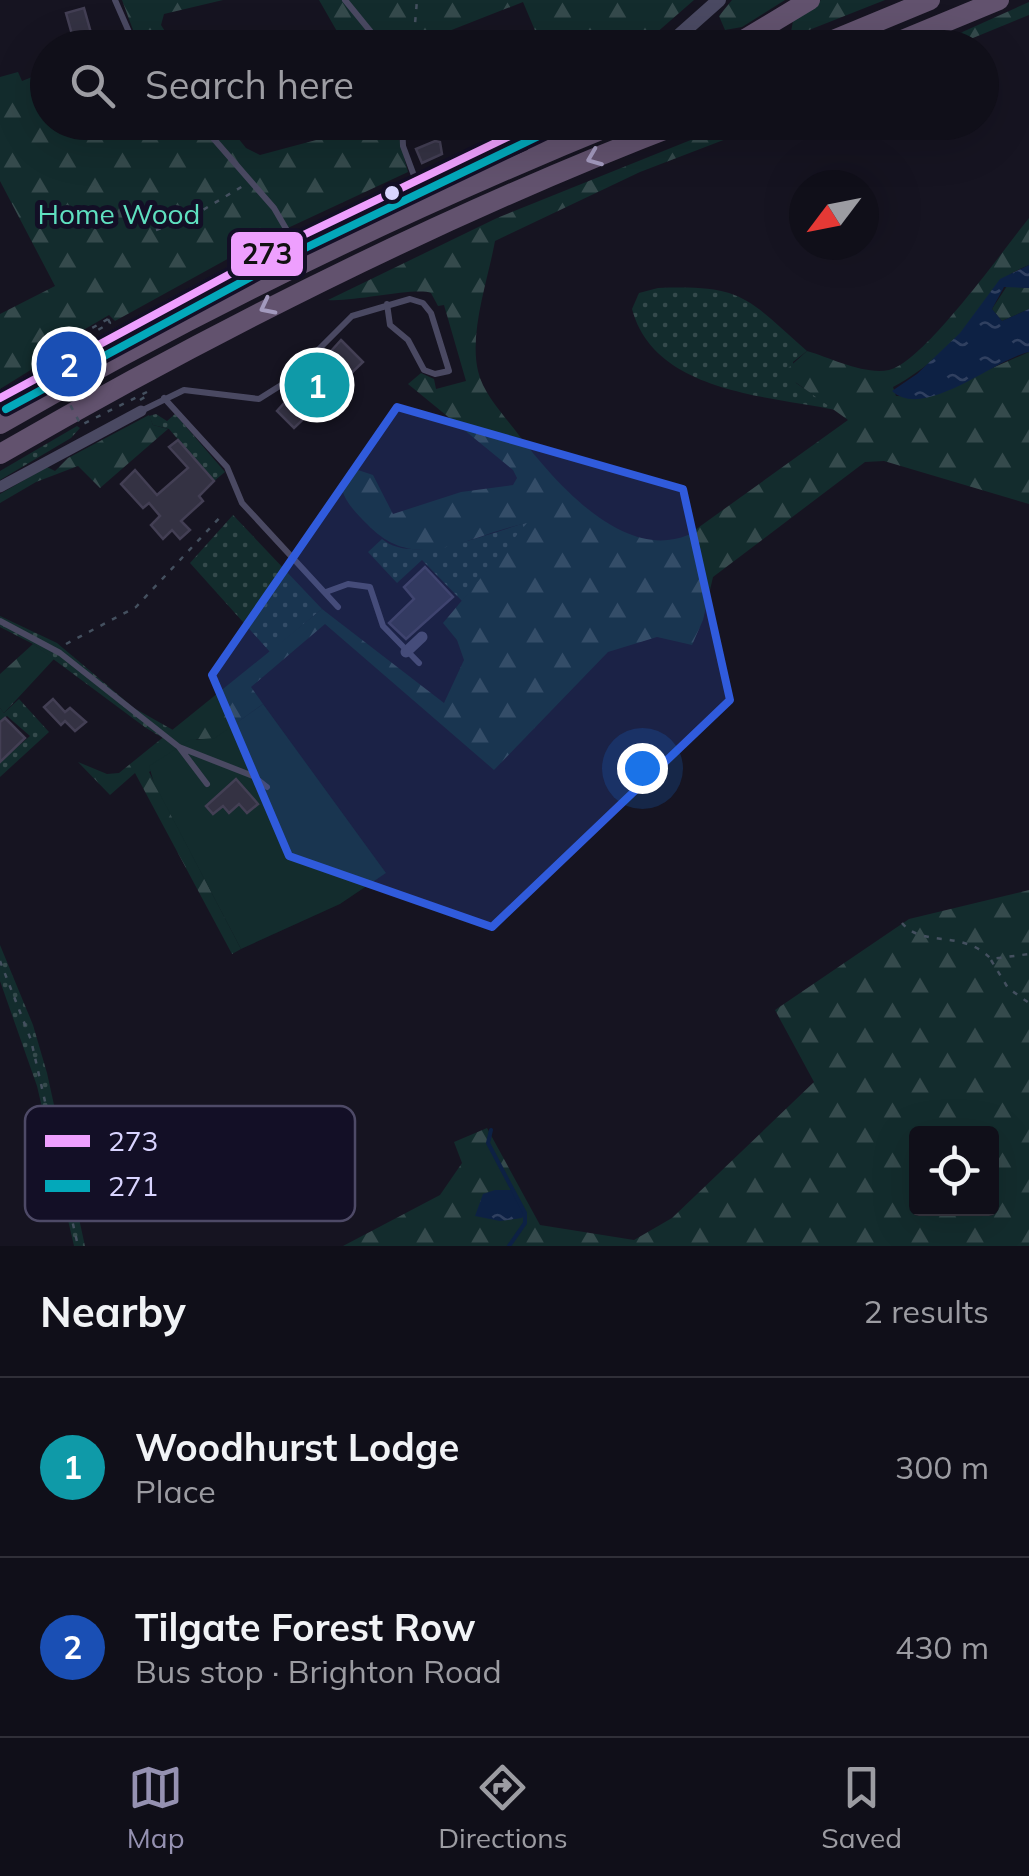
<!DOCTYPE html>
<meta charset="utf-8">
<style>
:root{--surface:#100f19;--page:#1e1d26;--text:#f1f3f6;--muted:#9c9ca2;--line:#302f38;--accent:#9591b1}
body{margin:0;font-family:Mulish,sans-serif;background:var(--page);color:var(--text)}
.controls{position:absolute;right:30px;bottom:30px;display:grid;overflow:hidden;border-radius:10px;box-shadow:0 10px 40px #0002}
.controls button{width:90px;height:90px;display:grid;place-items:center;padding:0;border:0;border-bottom:2px solid var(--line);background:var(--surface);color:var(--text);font:50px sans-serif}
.compass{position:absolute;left:789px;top:170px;width:90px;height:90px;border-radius:50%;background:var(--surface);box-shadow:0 10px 40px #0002;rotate:238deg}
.you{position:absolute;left:642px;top:768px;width:35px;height:35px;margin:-25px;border:8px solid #fff;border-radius:50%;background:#1a73e8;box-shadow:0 0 0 15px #1a73e833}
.badge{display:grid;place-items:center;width:65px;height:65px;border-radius:50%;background:var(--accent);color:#fff;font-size:32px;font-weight:700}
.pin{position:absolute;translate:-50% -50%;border:5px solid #fff;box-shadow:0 2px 10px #0006}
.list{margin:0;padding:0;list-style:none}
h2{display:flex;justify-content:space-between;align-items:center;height:130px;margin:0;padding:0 40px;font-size:42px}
h2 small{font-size:32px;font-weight:400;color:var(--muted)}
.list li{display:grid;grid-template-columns:65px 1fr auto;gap:30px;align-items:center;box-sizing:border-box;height:180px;padding:0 40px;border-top:2px solid var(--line)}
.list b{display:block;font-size:38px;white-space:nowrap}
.list p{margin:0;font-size:32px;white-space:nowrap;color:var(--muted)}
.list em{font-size:32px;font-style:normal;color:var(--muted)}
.icon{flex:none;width:55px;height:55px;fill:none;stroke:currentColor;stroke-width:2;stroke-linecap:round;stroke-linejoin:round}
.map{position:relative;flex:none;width:1029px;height:1246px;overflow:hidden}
.search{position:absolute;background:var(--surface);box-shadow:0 10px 40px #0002;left:30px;right:30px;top:30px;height:110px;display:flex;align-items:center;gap:25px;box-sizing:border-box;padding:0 35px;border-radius:55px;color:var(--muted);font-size:38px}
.sheet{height:490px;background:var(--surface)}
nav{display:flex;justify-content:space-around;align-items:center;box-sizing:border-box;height:140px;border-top:2px solid var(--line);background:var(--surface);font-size:28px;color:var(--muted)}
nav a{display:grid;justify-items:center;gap:5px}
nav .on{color:var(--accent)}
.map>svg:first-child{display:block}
.grass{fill:url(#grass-dots)}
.forest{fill:url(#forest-firs);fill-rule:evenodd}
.garden{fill:#132c2d}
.water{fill:url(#water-ripples)}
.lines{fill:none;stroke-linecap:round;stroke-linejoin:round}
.stream{stroke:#0d2144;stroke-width:4}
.building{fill:#343243;stroke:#433f54;stroke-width:2.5}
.path{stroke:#44505f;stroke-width:2.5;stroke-dasharray:5 8;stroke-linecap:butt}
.service{stroke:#4a4962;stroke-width:6}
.minor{stroke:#4a4962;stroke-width:11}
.tertiary{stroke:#4a4962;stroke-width:14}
.trunk{stroke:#62526e;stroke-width:20}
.path-bridge{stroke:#44505f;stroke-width:2.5;stroke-dasharray:5 8;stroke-linecap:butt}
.bus-1-casing{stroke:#130f26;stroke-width:15}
.bus-2-casing{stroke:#130f26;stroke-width:15}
.bus-1{stroke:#ee9ffe;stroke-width:8}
.bus-2{stroke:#03a8ba;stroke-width:8}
.oneway{stroke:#a39abe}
.marked{fill:#305bdc;fill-opacity:0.2;stroke:#305bdc;stroke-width:8;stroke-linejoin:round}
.bus-dot{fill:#d9d4ff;stroke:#130f26;stroke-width:4}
.labels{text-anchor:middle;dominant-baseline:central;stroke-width:10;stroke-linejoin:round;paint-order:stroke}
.park-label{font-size:28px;fill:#5fe0c0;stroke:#130f26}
.key{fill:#130f26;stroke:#4e4a67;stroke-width:2.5}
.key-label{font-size:28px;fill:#d9d4ff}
.line-badge{stroke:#130f26;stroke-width:4}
.pale-badge-label{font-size:28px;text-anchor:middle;font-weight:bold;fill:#111}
</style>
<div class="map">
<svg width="1029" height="1246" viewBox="0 0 1029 1246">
<defs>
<pattern id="grass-dots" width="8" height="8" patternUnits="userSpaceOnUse" patternTransform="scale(2.5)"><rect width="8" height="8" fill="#132c2d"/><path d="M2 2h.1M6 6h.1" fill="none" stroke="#354a4c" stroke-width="1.8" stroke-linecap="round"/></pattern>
<pattern id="forest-firs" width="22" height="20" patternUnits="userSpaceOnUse" patternTransform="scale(2.5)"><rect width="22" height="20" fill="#132c2d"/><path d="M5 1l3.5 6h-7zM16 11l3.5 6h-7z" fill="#354a4c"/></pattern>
<pattern id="water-ripples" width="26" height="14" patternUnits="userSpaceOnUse" patternTransform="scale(2.5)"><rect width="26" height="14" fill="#0d2144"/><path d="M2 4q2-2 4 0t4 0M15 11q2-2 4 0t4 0" fill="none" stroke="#304060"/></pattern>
</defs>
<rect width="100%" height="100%" fill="#161421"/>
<!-- grass -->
<path class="grass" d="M658 288C743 285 746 297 807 351L793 362 796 383 836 410C767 396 654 392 632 309L639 293Z
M156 414 167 421 175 414 225 472 214 481 169 429 153 425 149 416Z
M77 426 80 428 71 438 0 480V471Z
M233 515 322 609 270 652 190 563Z
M529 522 462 601 422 560 397 583 368 552 382 539C413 566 491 532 529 522Z
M0 616 57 643 134 708 173 730 163 738 146 728 33 644 0 627Z
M19 699 49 732 0 777V762L30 736 7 716 0 722V708L4 713Z
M0 945 33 1025 47 1073 85 1246H74L37 1086 0 981Z"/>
<!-- forest -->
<path class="forest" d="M122 0H223L164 14 161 25 175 47 112 48 136 38Z
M319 0H694L639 48 542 47 523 2 421 42 420 47H346Z
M732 0H785L742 27 725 30 719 16Z
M821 0H885L804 32H791L793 21Z
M1029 2V15L951 47H929Z
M47 71 48 122 226 123 246 148 260 155 346 132 361 123H395L408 172 262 240 115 321 109 315 34 359 37 366 0 389V314L55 286 0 181V77L18 72 22 81Z
M733 123H768L640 172 495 241C488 280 469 332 478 371 483 393 502 413 515 430 550 476 621 563 688 535L848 420 791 379 786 370 807 351C831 358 864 375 889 370 924 362 1003 250 1029 218V265C995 279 999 286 978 313 956 342 925 370 893 387L896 396 926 397 1029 352V504L884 461 865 462 713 577 703 620 692 645 657 637 608 652 494 770 325 624 251 687 263 704 215 739H197L149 772 241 949 232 954 135 773 110 795 78 762 107 774 119 773 322 609 444 703 464 660 457 640 443 623 527 523C467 535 416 576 367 524 356 513 344 501 341 486L355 469 373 475 393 514 461 492 513 485 517 478 513 470 408 384 421 373 434 379 436 389 466 381 444 305 438 306 431 293C415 287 355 302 328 300L497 218Z
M1007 286 1029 288V309L1002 321 992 309Z
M149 415 153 425 168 429 100 488 78 466 36 482 0 503V494L47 467 55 471 68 458Z
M33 644 54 659 4 713 0 708V674Z
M1029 890V1246H343L440 1195 462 1163 454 1142 487 1128 540 1225 634 1240 672 1218 814 1082 775 1010 909 919ZM916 1134H992V1208H916Z"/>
<!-- garden -->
<path class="garden" d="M263 704 386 873 340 904 241 949 154 783 149 766 190 740 215 738Z"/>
<!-- water -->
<path class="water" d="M1029 265V288L1004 287 992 309 1002 321 1029 309V352C995 359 924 421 892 391L917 374 960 333 1000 279Z
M495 1190H513L525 1213 522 1218 500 1221 475 1216 483 1194Z"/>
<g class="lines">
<!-- stream -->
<path class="stream" d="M491 1130 488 1143 525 1213V1223L509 1246"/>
</g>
<!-- building -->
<path class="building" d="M84 8 91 33 73 38 66 13Z
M435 141 440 142 442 154 422 163 416 149Z
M341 340 363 362 294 428 277 411Z
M178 440 214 481 199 496 203 501 181 521 190 530 180 539 172 530 163 539 151 525 160 516 149 503 143 508 121 484 135 470 157 495 188 468 169 447Z
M425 567 453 597 406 639 389 623 414 599 404 587Z
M53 699 65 712 70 708 86 722 75 731 65 721 61 725 44 707Z
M5 718 25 738 0 762V722Z
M236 779 258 804 247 813 239 804 229 813 223 806 213 814 206 806Z"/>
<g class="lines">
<!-- path -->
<path class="path" d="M413 48 417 0
M704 48 715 44
M156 230 186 220 243 186
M40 363 41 357 108 319
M140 400 150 394
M66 644 136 607 224 513
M902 923C922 948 963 929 991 959L1029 954
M991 960 1008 988 1029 1003
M0 961 31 1040 78 1246"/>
<!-- service -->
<path class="service" d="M115 0 136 48
M345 0 384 48
M199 122 274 208 292 239
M402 122 403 146 416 181
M164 398 227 467 242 503 338 607
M141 411 184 390 259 399 286 382 352 316 410 299 423 303 431 313 449 371 435 374 424 370 408 340 390 325 387 304
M326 592 348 584 370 587 383 626 419 663
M0 621 60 653 179 747 253 776 267 787
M179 747 207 784"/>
<!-- minor -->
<path class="minor" d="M0 487 141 411
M406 652 422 637"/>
<!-- tertiary -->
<path class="tertiary" d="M665 48 719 0
M0 398 293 240 540 122"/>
<!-- trunk -->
<path class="trunk" d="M730 48 810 0
M814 48 930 0
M883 48 999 0
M536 144 579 122
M0 424C200 309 406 209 620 122
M0 454C221 327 447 213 685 122"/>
<!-- path-bridge -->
<path class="path-bridge" d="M108 319 110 323 46 360 81 425 149 391 150 394"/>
<!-- bus-1 casing -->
<g class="bus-1-casing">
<path id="bus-1" d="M0 398 293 240 539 122"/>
</g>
<!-- bus-2 casing -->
<g class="bus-2-casing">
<path id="bus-2" d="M6 409 299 251 545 133"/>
</g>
<!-- bus-1 -->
<use href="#bus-1" class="bus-1"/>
<!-- bus-2 -->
<use href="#bus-2" class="bus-2"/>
</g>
<!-- one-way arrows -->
<defs><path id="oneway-chevron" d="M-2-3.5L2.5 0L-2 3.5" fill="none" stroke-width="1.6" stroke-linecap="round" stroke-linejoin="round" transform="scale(2.5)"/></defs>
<g class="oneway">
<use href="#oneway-chevron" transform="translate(594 158) rotate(158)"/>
<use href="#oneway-chevron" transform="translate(267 307) rotate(153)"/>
</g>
<!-- marked area -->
<path class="marked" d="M397 407 683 489 730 700 492 927 289 856 212 675Z"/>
<!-- markers -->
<circle class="bus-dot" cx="392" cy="193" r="9"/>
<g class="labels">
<!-- park labels -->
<g class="park-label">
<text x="119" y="213">Home Wood</text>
</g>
</g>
<!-- legend -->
<rect x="25" y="1106" width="330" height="115" rx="15" class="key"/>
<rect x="45" y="1135" width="45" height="12" fill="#ee9ffe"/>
<rect x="45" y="1180" width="45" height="12" fill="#03a8ba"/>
<g class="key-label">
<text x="108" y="1151">273</text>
<text x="108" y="1196">271</text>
</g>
<rect class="line-badge" x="229" y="230" width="76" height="48" rx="10" fill="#ee9ffe"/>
<g class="pale-badge-label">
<text x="267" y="264">273</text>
</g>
</svg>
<div class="controls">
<button><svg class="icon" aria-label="locate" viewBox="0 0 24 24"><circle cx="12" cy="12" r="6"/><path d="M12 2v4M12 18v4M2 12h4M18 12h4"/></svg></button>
</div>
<svg class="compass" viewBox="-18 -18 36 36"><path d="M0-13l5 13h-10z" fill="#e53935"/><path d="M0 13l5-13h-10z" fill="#9c9ca2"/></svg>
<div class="you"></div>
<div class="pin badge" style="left:317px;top:385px;background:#0f9aa8">1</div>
<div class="pin badge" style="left:69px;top:364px;background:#1a4fb4">2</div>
<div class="search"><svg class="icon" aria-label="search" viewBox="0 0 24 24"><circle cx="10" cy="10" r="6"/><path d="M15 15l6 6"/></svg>Search here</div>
</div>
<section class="sheet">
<h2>Nearby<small>2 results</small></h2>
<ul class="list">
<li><span class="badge" style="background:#0f9aa8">1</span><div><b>Woodhurst Lodge</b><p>Place</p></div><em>300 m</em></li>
<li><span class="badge" style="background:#1a4fb4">2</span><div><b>Tilgate Forest Row</b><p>Bus stop · Brighton Road</p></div><em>430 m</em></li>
</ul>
</section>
<nav>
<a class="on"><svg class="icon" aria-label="map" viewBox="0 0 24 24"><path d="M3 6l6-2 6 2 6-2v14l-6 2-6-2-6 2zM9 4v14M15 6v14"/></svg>Map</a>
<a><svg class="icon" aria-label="directions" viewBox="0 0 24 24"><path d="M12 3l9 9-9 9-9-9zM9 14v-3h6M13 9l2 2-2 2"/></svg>Directions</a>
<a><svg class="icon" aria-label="saved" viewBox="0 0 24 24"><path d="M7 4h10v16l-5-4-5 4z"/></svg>Saved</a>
</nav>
